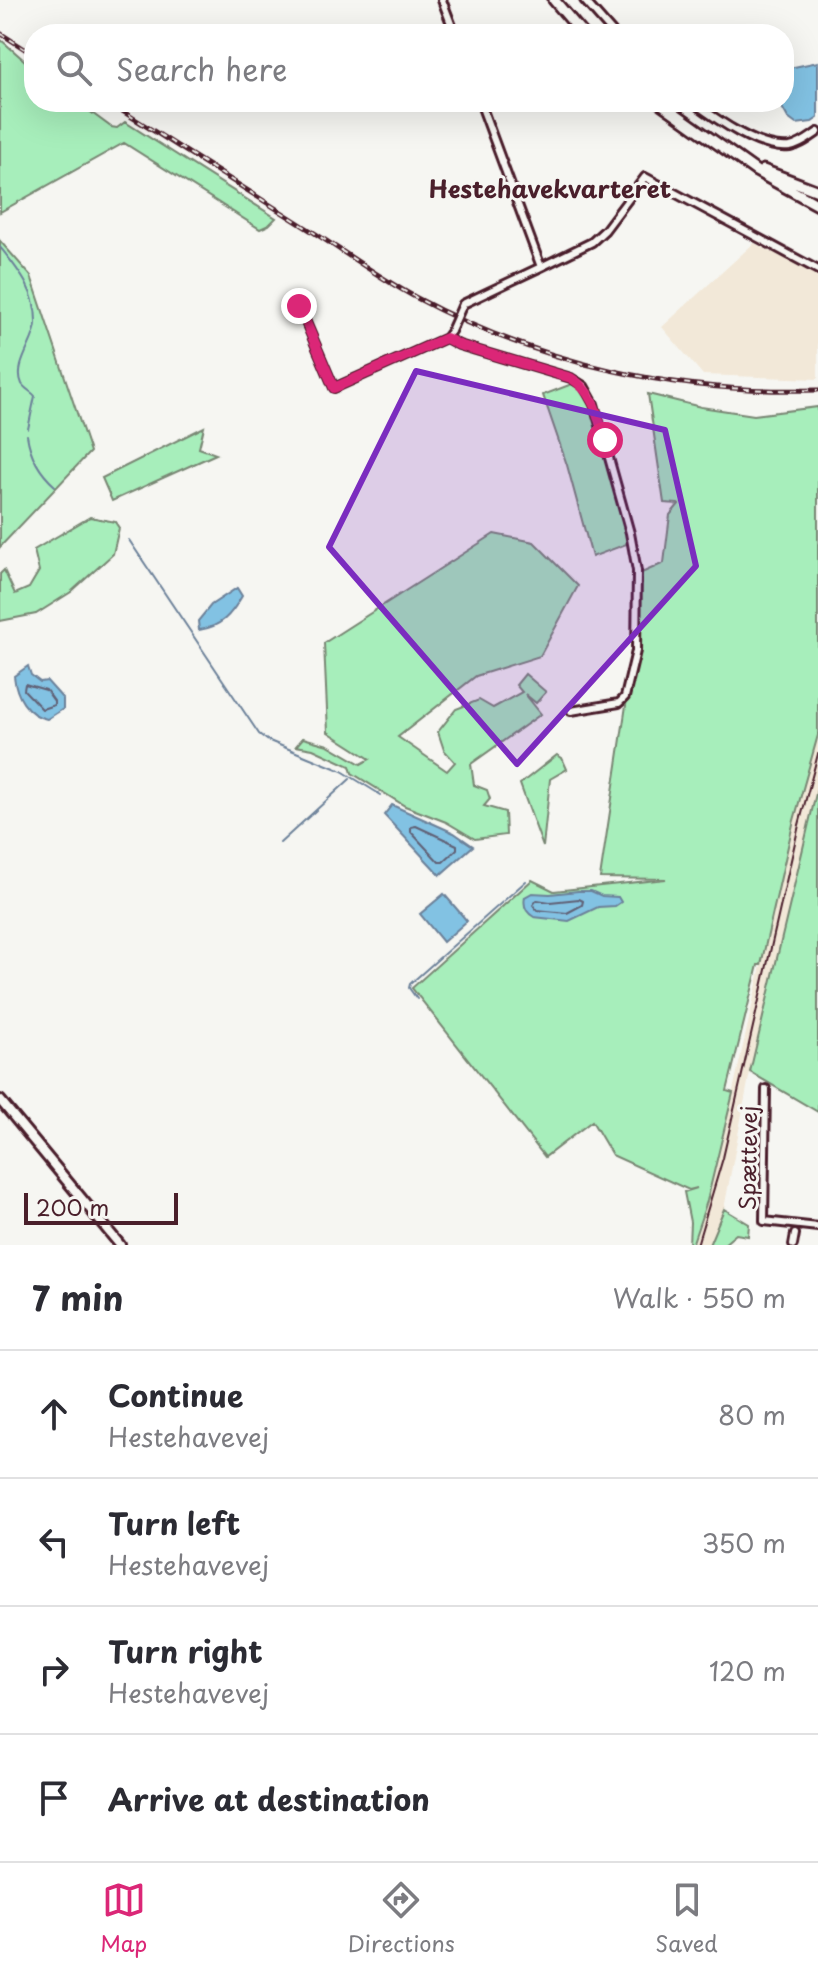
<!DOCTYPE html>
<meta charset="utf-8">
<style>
:root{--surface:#fff;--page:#f7f7f7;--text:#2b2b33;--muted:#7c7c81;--line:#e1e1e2;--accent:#db2777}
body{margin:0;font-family:"Playpen Sans",sans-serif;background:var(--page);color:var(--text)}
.scale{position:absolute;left:24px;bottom:20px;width:154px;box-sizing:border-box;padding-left:8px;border:4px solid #4a1f2b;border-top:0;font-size:22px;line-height:28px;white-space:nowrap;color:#4a1f2b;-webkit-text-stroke:6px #f6f6f2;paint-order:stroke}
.stop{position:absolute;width:24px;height:24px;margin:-18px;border:6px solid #db2777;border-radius:50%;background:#fff}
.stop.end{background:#db2777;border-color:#fff;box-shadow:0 2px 8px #0008}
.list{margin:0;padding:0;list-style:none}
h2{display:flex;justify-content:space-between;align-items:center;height:104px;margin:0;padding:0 32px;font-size:34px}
h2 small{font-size:26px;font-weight:400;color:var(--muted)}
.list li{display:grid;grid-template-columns:52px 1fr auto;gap:24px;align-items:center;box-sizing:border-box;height:128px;padding:0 32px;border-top:2px solid var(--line)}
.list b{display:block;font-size:30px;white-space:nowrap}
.list p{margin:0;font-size:26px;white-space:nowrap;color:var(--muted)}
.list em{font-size:26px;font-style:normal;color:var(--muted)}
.icon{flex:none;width:44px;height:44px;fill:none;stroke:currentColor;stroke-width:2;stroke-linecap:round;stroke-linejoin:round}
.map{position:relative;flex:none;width:818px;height:1245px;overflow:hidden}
.search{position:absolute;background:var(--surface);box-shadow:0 8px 32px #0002;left:24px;right:24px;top:24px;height:88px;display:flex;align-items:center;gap:20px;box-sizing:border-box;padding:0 28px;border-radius:32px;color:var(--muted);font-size:30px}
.sheet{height:616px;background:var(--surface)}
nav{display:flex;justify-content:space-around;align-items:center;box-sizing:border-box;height:112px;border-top:2px solid var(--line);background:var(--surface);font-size:22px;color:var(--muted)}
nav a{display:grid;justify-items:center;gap:4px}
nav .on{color:var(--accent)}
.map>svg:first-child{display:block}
.built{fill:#f2e8d8}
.green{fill:#a7eebb;stroke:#788673;stroke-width:2}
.water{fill:#82c2e3;stroke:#6c8199;stroke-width:2}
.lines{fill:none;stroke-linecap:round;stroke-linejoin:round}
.shore{stroke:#606075;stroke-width:2}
.stream{stroke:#6c8199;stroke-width:2}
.street-casing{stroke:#4a1f2b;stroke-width:12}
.secondary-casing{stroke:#4a1f2b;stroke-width:14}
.primary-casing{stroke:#4a1f2b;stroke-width:15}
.street{stroke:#f6f6f2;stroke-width:6}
.secondary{stroke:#f6f6f2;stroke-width:8}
.primary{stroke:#f6f6f2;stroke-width:9}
.tram{stroke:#4a1f2b;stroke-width:2}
.rail-casing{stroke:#4a1f2b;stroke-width:5}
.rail{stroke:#f6f6f2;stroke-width:2;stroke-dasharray:6;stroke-linecap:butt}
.street-bridge-casing{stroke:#4a1f2b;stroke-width:12;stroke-linecap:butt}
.street-bridge{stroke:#f6f6f2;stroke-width:6}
.route{stroke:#db2777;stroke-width:10}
.marked{fill:#7b2cbf;fill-opacity:0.2;stroke:#7b2cbf;stroke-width:6;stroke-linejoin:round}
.labels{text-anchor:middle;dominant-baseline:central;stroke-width:6;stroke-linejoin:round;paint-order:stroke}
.street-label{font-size:22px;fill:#4a1f2b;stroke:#f6f6f2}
.neighbourhood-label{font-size:24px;font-weight:bold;fill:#4a1f2b;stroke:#f6f6f2}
</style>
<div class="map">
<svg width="818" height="1245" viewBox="0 0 818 1245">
<rect width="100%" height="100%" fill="#f6f6f2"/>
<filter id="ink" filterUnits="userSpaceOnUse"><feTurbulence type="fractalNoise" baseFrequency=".0125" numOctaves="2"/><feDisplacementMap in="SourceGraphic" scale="16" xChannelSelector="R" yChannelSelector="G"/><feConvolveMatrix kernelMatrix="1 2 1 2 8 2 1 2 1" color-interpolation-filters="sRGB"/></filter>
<g filter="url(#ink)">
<!-- built -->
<path class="built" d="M754 243 818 275V379L703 375 662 327Z
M818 735V785L750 1072 724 1209 709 1245H692L718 1157 793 824Z"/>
<!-- green -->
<path class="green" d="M0 39 33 68 34 102H77L111 127 117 128 125 122 276 218 269 225 260 229 124 143 0 212Z
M0 241 31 276 90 452 0 547Z
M577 382C608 427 617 490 632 542L592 557 567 465 543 395Z
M648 394 701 407 754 415 818 407V735L793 824 761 965H758L727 1091 733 1093 707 1201 692 1245H689L690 1222 684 1192 697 1188 689 1190 612 1155 592 1121 545 1157 412 988 532 880 554 891 666 879 600 878 630 679 637 575 664 563 670 515 679 504 664 503Z
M204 427 199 448 216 454 112 501 102 478Z
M90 517 115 522 119 528 113 554 71 592 36 614 0 621V574L4 570 15 594 29 588 39 571 34 550Z
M494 534 534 542 578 586 540 656 476 676 398 737 447 771 455 762 444 750 438 732 456 709 479 700 493 708 522 692 516 685 525 674 546 692 536 703 525 694 541 714 471 764 474 785 487 790 490 799 484 806 505 812 506 835 475 839 446 822 405 806 352 773 350 766 313 749 296 746 303 738 328 745 361 764 370 759 328 732 324 643Z
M557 755 562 758 567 769 550 779 543 847 520 784Z
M818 785V1112L750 1072Z
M724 1209 749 1224 748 1236 736 1234 723 1245H709Z"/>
<!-- water -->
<path class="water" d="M818 62V118L812 122 796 124 788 118 779 102H784V69Z
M237 588 242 596C231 615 221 627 199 630L198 621 211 605Z
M28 666 31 675 40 682 47 681 63 699V709L47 719C26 715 16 695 14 676Z
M392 805 454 833 473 846 440 875 384 815Z
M578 891H591L602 896 618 897 621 902 615 906 598 907 569 921 534 917C527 913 523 906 525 897L532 893 550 894Z
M444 894 467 921 443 942 420 914Z"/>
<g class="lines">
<!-- shore -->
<path class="shore" d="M25 684 46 690 54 701V705L42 709 24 690Z
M416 826 457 845V849L443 862H439L411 832V827Z
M579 899 583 901 582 905 567 913 537 910 533 905 537 900 550 902Z"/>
<!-- stream -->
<path class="stream" d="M0 247C19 271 37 292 36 324 35 342 13 365 22 384 25 389 32 392 35 396L28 429
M27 435C30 455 39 472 55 486
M129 540 259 734 267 740 342 771 381 795
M280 843 350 779
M417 999 409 988 410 984 526 881"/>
<!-- street casing -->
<g class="street-casing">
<path id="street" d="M442 0 455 34
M584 0 614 34
M693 102C716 119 760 151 790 147 801 145 809 138 818 132
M541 267 592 242 605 230 645 177 818 270
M463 304 541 267 480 102
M299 306 334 388 446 338 451 331
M446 338 459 345 571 378 584 386 594 404 630 533 637 571 636 651 625 697 619 703 571 711
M766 1089 764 1221 818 1227
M793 1245 795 1234"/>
</g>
<!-- secondary casing -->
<g class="secondary-casing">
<path id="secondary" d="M0 1100 120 1245"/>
</g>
<!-- primary casing -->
<g class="primary-casing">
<path id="primary" d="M554 0 583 34
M659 102 756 171 818 205
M763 170 818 191"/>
</g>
<!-- street -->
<use href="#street" class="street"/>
<!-- secondary -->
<use href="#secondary" class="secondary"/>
<!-- primary -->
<use href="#primary" class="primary"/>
<!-- tram -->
<path class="tram" d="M697 1245 723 1158 799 825 818 754"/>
<!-- rail casing -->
<g class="rail-casing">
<path id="rail" d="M0 33 34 55
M108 102C177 145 245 189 313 232 347 254 380 278 415 297 539 364 678 394 818 390"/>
</g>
<!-- rail -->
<use href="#rail" class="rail"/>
<!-- street-bridge casing -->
<g class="street-bridge-casing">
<path id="street-bridge" d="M451 331 463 304"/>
</g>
<!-- street-bridge -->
<use href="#street-bridge" class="street-bridge"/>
</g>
</g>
<g class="lines" filter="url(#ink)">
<!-- route -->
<path class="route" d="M299 306 334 388 446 338 459 345 571 378C594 392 598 416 605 440"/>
</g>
<!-- marked area -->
<path class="marked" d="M416 371 665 430 696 566 517 764 329 547Z"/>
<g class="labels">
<!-- street labels -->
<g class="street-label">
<text transform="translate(747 1158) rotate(-89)">Spættevej</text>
</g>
<!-- neighbourhood labels -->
<g class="neighbourhood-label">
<text x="550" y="188">Hestehavekvarteret</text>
</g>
</g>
</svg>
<div class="scale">200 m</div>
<div class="stop" style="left:605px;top:440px"></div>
<div class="stop end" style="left:299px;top:306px"></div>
<div class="search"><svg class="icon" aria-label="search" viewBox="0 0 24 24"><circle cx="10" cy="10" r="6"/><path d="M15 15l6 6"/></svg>Search here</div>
</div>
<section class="sheet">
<h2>7 min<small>Walk · 550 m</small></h2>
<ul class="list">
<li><svg class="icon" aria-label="ahead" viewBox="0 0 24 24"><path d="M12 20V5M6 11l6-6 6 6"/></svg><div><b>Continue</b><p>Hestehavevej</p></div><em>80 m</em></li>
<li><svg class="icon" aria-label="left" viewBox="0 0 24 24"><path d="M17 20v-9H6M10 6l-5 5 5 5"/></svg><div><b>Turn left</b><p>Hestehavevej</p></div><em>350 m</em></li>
<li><svg class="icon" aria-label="right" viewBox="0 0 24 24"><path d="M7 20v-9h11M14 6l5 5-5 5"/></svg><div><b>Turn right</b><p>Hestehavevej</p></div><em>120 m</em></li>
<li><svg class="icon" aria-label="arrive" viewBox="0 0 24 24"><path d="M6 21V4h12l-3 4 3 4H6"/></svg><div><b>Arrive at destination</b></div></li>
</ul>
</section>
<nav>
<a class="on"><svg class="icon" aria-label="map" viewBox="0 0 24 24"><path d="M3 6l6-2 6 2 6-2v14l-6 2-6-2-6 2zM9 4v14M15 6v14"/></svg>Map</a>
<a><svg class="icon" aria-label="directions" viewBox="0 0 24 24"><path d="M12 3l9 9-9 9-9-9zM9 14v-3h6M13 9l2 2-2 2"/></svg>Directions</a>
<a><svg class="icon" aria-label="saved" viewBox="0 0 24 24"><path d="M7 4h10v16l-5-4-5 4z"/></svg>Saved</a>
</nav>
